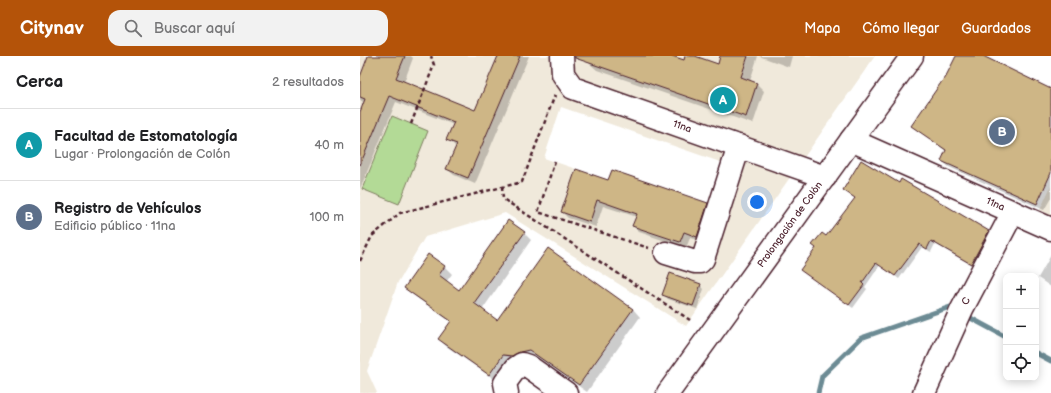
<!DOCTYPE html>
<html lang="es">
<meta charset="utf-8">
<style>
:root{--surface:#fff;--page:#f2f2f2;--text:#202124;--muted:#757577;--line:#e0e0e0;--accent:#b45309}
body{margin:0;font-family:"Balsamiq Sans",sans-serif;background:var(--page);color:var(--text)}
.controls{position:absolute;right:12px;bottom:12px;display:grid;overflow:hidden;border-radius:8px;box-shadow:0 2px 10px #0003}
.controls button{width:36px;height:36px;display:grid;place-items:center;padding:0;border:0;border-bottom:1px solid var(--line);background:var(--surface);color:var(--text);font:20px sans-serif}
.you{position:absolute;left:397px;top:146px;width:14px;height:14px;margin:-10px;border:3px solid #fff;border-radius:50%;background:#1a73e8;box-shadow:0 0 0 6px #1a73e833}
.badge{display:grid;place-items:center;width:26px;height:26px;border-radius:50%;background:var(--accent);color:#fff;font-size:13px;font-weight:700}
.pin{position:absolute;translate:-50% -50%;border:2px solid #fff;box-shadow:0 1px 4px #0006}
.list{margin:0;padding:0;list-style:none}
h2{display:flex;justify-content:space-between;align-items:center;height:52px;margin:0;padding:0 16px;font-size:17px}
h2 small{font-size:13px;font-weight:400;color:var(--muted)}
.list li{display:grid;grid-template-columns:26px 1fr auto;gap:12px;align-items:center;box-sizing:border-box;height:72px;padding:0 16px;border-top:1px solid var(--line)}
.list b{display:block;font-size:15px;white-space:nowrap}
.list p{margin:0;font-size:13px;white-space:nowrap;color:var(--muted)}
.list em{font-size:13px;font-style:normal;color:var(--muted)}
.icon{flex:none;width:22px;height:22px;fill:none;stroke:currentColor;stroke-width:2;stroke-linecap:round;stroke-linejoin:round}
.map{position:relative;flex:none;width:691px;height:337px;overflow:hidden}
header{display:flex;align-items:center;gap:24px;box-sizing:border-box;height:56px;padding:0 20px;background:var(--accent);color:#fff}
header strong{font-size:19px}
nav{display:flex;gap:22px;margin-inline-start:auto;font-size:14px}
.search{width:280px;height:36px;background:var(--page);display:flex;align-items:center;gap:10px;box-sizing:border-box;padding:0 14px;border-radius:12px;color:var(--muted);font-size:15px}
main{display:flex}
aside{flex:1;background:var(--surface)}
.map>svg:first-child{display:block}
.built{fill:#f0e9db;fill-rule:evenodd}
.green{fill:#b3da96;stroke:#7e7c60}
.shadow{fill:#0003}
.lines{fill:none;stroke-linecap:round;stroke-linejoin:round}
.stream{stroke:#6c8b94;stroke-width:5}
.building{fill:#ceb686;stroke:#4a1f2b}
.minor-casing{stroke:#4a1f2b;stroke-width:25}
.major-casing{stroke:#4a1f2b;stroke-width:25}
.path{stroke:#4a1f2b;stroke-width:2.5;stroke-dasharray:4 3;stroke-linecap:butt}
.minor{stroke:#fff;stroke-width:22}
.major{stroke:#fff;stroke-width:22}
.labels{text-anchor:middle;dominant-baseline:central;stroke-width:3;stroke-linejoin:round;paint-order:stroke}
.street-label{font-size:10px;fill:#4a1f2b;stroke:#fff}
</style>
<header>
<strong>Citynav</strong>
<div class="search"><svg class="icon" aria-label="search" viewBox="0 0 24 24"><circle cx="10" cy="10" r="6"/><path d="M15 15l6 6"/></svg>Buscar aquí</div>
<nav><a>Mapa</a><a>Cómo llegar</a><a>Guardados</a></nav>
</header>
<main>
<aside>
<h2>Cerca<small>2 resultados</small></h2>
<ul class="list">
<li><span class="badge" style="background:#0f9aa8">A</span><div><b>Facultad de Estomatología</b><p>Lugar · Prolongación de Colón</p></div><em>40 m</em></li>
<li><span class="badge" style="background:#5c6f8a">B</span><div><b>Registro de Vehículos</b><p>Edificio público · 11na</p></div><em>100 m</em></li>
</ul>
</aside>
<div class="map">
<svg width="691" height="337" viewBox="0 0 691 337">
<rect width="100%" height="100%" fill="#fff"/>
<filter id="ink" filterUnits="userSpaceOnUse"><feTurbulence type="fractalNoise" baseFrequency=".025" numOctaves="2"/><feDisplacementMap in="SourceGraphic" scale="8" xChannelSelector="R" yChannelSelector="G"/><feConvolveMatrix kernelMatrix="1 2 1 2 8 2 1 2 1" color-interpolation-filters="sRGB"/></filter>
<g filter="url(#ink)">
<!-- built -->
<path class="built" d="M0 0H515L326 270 145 157 65 181 38 226 7 315 17 337H0ZM201 51 366 108 352 149 307 134 290 139 294 128 252 114 248 124 184 102Z
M691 130V160L680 154Z"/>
<!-- green -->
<path class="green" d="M32 60 68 75 39 148 2 133Z"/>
<!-- shadow -->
<path class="shadow" d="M10 0H51L53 2 44 26 116 55 139 0H169L115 128 94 119 87 113 96 91 88 83 94 69 36 46 0 133V59L5 47 0 44V24Z
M232 0H309L324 5 326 0H332L359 9 362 0H398L390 25 397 28 404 35 393 68 237 14 229 7Z
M399 0H432L429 11Z
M597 0H619L691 34V142L684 154 589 111 582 105 586 95 553 70 588 19Z
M249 125 347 148 353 154 343 186 330 182 326 192 279 176 273 170 277 161 243 150 236 171 208 162 202 156Z
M539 129 628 176 632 180 615 211 575 188 571 196 562 191 539 223 520 209 505 231 507 233 493 252 445 217 467 182 496 142 484 134Z
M164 177 171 184 122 254 138 265 273 253 280 261 227 336 177 301 168 303 137 325 86 290 79 283 91 266 53 239 45 232 85 211 92 218 86 226 99 235Z
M691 199V231L678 222Z
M340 229 344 233 337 253 308 243 304 239Z"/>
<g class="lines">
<!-- stream -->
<path class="stream" d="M605 259 646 281
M676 297 691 305
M458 337 462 320 501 282 590 251 596 254"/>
</g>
<!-- building -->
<path class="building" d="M8 0H45L36 22 115 54 138 0H160L108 122 86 113 97 88 86 84 94 66 29 40 0 109V56L5 43 0 41V21Z
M215 0H312L324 4 325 0H335L358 8 360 0H388L381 21 397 27 386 61 215 2Z
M596 0H623L691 33V117L677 148 581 105 586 94 551 70 587 18Z
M501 104 539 127 541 123 629 175 611 208 571 185 567 193 559 188 535 220 516 207 502 227 504 229 489 249 440 214 456 192 452 189 462 177 466 180 495 142 483 134Z
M216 113 248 124 252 114 348 147 337 181 324 176 320 186 272 170 277 158 237 144 230 166 201 156Z
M148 164 165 176 114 247 137 264 188 192 273 253 219 329 169 294 160 296 152 300 143 299 129 319 78 283 91 265 44 232 68 198 85 210 79 219 99 234Z
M310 217 341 228 333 250 302 239Z"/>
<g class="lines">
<!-- minor casing -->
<g class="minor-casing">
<g id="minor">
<path id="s1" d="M202 0 203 18 213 32 465 121"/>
<path id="s2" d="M491 84 691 173"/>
<path d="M306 197 335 206H340L343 203 379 90"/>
<path d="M147 337 145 327 156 312 162 308 168 310 206 337"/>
<path id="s3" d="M564 337 602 253 653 156"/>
</g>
</g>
<!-- major casing -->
<g class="major-casing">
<g id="major">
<path id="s4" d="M308 337 552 0"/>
</g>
</g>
<!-- path -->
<path class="path" d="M51 68 74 9 71 0
M195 105 178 156 289 192
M142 131 143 143 330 264
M0 205 12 180 40 157 162 126 195 39"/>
<!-- minor -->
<use href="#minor" class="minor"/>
<!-- major -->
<use href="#major" class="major"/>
</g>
</g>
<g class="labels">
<!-- street labels -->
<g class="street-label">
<text stroke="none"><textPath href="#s1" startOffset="151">11na</textPath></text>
<text stroke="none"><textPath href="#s2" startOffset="158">11na</textPath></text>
<text stroke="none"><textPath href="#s4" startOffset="208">Prolongación de Colón</textPath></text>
<text stroke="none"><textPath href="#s3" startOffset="101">C</textPath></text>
</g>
</g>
</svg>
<div class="controls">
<button>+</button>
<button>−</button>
<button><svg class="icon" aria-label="locate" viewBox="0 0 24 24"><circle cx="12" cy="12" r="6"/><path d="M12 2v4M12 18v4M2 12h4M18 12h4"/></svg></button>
</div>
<div class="you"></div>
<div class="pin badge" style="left:363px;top:44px;background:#0f9aa8">A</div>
<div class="pin badge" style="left:642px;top:76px;background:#5c6f8a">B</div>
</div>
</main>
